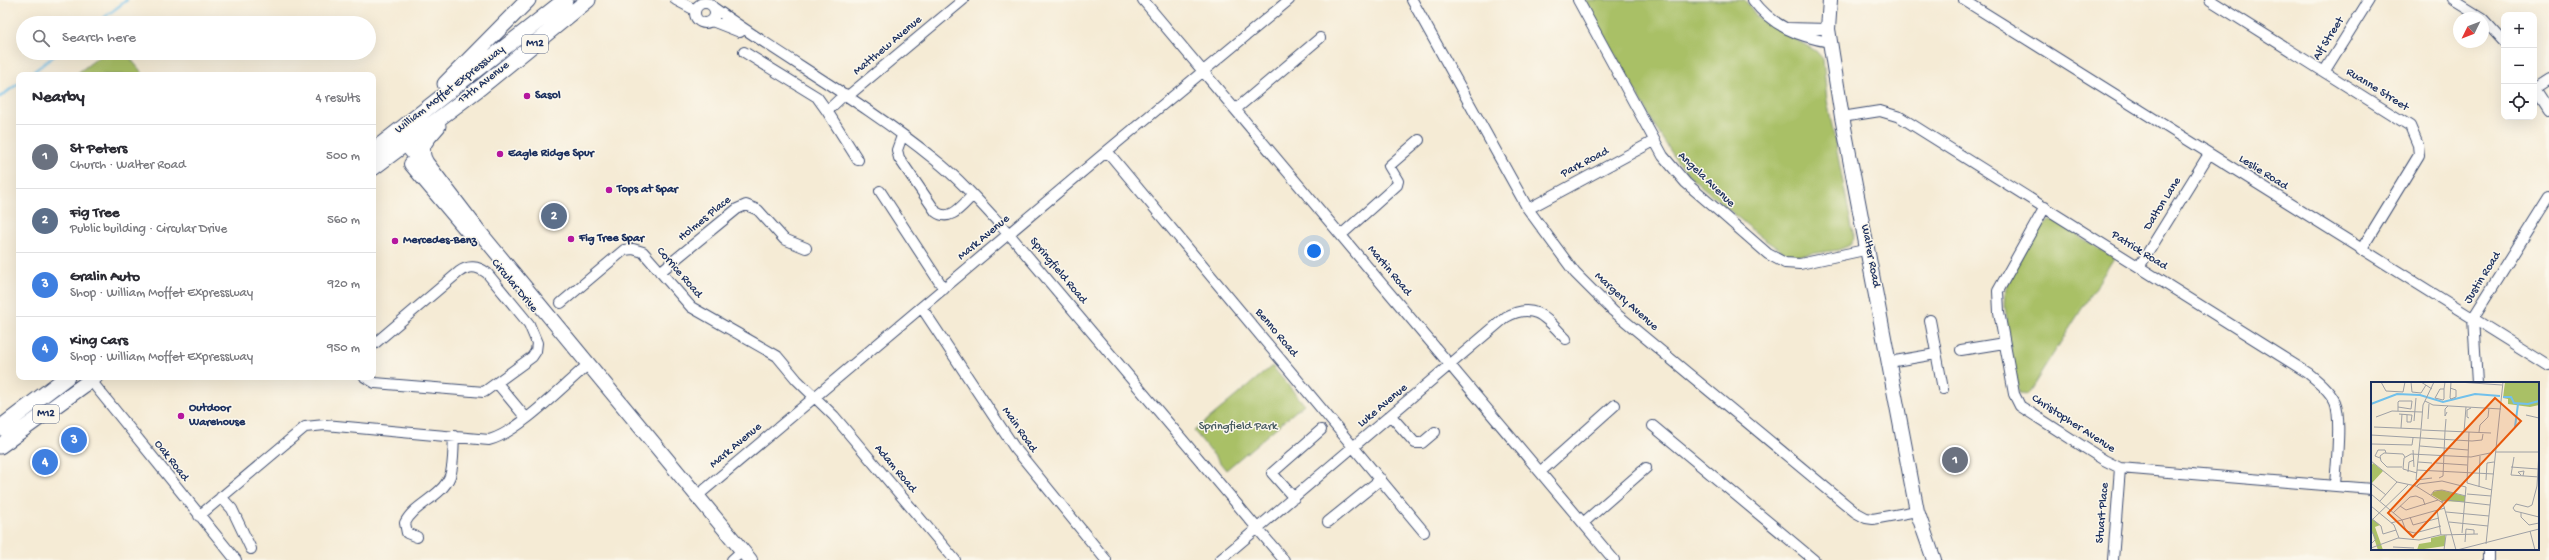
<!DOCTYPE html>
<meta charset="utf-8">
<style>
:root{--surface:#fff;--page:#f2f2f3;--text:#2b2b33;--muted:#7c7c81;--line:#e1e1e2;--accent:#b45309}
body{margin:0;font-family:"Gochi Hand",sans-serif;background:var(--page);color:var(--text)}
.controls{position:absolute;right:12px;top:12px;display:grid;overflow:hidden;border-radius:8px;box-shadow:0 4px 16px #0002}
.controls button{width:36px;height:36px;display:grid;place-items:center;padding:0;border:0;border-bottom:1px solid var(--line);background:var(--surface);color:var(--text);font:20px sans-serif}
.compass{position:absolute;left:2453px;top:12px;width:36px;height:36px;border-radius:50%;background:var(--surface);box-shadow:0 4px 16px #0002;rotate:227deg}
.you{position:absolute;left:1314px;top:251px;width:14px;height:14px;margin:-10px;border:3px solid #fff;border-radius:50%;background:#1a73e8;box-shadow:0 0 0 6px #1a73e833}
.badge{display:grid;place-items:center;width:26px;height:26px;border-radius:50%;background:var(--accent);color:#fff;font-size:13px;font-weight:700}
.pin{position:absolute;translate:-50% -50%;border:2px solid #fff;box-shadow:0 1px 4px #0006}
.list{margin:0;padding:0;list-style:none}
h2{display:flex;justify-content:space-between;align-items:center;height:52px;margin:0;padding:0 16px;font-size:17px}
h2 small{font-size:13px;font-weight:400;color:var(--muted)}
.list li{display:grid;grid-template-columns:26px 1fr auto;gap:12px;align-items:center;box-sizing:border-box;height:64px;padding:0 16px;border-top:1px solid var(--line)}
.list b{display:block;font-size:15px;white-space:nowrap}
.list p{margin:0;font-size:13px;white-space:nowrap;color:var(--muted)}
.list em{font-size:13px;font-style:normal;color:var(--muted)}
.icon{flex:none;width:22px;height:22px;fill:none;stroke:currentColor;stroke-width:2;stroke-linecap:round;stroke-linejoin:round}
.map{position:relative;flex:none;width:2549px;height:560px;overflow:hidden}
.search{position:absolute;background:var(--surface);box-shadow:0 4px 16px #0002;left:16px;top:16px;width:360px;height:44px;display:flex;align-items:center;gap:10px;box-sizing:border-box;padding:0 14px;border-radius:22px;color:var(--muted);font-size:15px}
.panel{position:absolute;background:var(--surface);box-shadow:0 4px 16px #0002;left:16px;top:72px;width:360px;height:308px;border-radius:8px}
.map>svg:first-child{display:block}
.green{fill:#a9c066;stroke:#627862}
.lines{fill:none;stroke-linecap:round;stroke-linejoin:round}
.stream{stroke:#71c0eb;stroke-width:2.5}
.street-casing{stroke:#3c4b70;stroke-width:12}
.secondary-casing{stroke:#3c4b70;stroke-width:16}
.primary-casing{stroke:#3c4b70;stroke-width:17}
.street{stroke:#fff;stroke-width:10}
.secondary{stroke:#fff;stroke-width:14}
.primary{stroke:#fff;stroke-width:15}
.poi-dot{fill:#b5179e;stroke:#fbf7ec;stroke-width:1.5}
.labels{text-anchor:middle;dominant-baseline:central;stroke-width:3;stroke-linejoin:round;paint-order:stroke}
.shield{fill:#fbf7ec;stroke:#5e6b89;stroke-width:1}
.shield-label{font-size:11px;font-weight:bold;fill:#1b2f5e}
.street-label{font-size:12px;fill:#1b2f5e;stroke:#fbf7ec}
.poi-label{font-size:12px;font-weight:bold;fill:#1b2f5e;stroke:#fbf7ec;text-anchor:start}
.park-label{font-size:12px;fill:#465a60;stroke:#fbf7ec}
.inset-river{fill:none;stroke:#71c0eb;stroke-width:2}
.inset-road{fill:none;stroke:#9ea0a5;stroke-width:1}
.view{fill:#e8590c;fill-opacity:0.15;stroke:#e8590c;stroke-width:2}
.inset-edge{fill:none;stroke:#1b2f5e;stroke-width:2}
</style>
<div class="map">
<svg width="2549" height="560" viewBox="0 0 2549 560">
<rect width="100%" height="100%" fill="#fbf7ec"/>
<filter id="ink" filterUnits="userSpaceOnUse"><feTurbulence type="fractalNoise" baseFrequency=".025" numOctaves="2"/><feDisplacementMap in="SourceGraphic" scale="8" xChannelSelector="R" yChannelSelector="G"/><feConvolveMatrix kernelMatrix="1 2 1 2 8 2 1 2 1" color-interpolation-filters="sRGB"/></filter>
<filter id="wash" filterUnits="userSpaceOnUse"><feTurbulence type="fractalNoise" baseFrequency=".012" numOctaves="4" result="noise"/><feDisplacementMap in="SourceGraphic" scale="16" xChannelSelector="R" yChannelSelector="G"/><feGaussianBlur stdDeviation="0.9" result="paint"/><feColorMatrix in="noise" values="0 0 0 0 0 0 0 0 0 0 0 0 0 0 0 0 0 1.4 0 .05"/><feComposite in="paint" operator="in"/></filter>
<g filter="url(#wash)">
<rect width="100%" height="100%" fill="#f5ebd5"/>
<!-- green -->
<path class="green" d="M1585 0H1745L1758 18 1816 51 1823 59 1827 100 1854 239 1848 246 1838 250 1796 256 1786 254 1762 238 1693 179 1677 161 1660 135Z
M104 53H126L144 75H75Z
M2050 221 2057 222 2114 258 2028 394 2019 393 2004 308C2004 300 2005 292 2007 284 2012 270 2038 225 2050 221Z
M1272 366 1304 404 1226 470 1194 431Z"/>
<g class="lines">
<!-- stream -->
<path class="stream" d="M97 23 127 0
M29 75 58 53
M0 97 19 83"/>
</g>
</g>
<g filter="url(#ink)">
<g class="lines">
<!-- street casing -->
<g class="street-casing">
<path id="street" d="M676 0 695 10
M1143 0 1614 560
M1412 0 1528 209 1575 273 1613 311 1855 512 1866 518 1873 519 1917 511
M1578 0 1663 156 1686 183 1721 213 1768 254 1785 263 1800 264 1869 249
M1753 0C1772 26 1799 37 1830 42
M1964 0 2549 366
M2210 0 2410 126 2418 145 2419 155 2361 250
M2453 0 2482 18
M695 13a10 10 0 1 1 20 0a10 10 0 1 1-20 0Z
M714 8C787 60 865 103 934 159 962 181 985 208 1009 234L1284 560
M2483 19 2504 42
M712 21 740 32
M1787 28 1828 29
M744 52 817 97 827 111
M2324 72 2369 0
M2534 87 2549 110
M2535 88 2549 79
M845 94 827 111 858 160
M848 96 963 0
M1236 109 1320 38
M1842 117 1880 111 1900 117 2308 373C2318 381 2329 390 2335 402 2342 418 2336 467 2335 486
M902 136 897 150 899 158 936 212C951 223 963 204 973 195
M1107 151 1424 532
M880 191 944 289
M2045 207 1998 291 1999 312 2014 394 2020 406 2104 460 2120 468 2372 489
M1528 209 1654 141
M1341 235 1397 185 1398 181 1389 166 1419 140
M2139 267 2209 154
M660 272 737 209 746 205 758 210 784 239 806 248
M561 303 624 250 633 249 643 252 691 307 777 356 797 380 834 416 955 560
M922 308 1014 447 1106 560
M1930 320 1943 389
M1961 350 2004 343
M1889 362 1936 354
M88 377 236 560
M365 377 375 383 484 392 532 357 536 351 537 343 529 324 487 273C478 266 468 265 459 272L373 345
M497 383 526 418
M2477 383 2473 318 2549 197
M1391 416 1415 443H1422L1435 432
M1653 426 1814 560
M1540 472 1615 405
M221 497 232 509 251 549
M696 497 1107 151 1289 0
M1294 498 1272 473 1321 430
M199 516 305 427 325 425 489 440C517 433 560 389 583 369
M1328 522 1381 479
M1583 523 1646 468
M417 537 407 533 405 523C414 504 442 497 450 476 454 465 453 449 454 436
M2488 549V560
M732 560 742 551
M1220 560 1506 317C1535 301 1547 319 1566 339
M2113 560 2120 468"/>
</g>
<!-- secondary casing -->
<g class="secondary-casing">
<path id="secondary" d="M1830 0 1828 29 1842 117 1917 511 1934 560
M398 135 427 170
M411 164 470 234
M468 218 750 560"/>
</g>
<!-- primary casing -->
<g class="primary-casing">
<path id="primary" d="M445 84 528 0
M438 126C428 138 416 146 426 163L475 227
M373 151 565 0
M373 168 481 87 588 0
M0 428 67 377
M0 446 95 377"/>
</g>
<!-- street -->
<use href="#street" class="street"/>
<!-- secondary -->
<use href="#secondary" class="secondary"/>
<!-- primary -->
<use href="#primary" class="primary"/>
</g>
</g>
<!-- markers -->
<g class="poi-dot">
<circle cx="527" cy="96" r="4"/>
<circle cx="500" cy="154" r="4"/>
<circle cx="609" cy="190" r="4"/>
<circle cx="571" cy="239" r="4"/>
<circle cx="395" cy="241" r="4"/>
<circle cx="181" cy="416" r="4"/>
</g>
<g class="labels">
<!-- shield labels -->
<g class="shield">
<rect x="522" y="35" width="26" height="18" rx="3"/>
<rect x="33" y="405" width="26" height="18" rx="3"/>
</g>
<g class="shield-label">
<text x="535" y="44">M12</text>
<text x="46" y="414">M12</text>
</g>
<!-- street labels -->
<g class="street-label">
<text transform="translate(2329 39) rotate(-58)">Alf Street</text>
<text transform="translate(888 46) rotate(-40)">Matthew Avenue</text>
<text transform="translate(484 83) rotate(-38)">17th Avenue</text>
<text transform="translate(450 90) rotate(-38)">William Moffet Expressway</text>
<text transform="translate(2377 90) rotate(32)">Ruanne Street</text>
<text transform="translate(1585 163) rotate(-28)">Park Road</text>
<text transform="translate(2263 173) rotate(32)">Leslie Road</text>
<text transform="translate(1706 180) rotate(44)">Angela Avenue</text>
<text transform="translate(2163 204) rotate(-58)">Dalton Lane</text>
<text transform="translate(705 219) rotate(-39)">Holmes Place</text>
<text transform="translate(984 238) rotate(-40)">Mark Avenue</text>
<text transform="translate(2139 251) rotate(32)">Patrick Road</text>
<text transform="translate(1870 256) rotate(79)">Walter Road</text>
<text transform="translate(1058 271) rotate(50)">Springfield Road</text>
<text transform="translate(1389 271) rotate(50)">Martin Road</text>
<text transform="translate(679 273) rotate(49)">Corrice Road</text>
<text transform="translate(2483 278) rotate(-58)">Justin Road</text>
<text transform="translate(514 286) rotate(50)">Circular Drive</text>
<text transform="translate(1626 302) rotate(42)">Margery Avenue</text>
<text transform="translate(1276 333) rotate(50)">Benno Road</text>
<text transform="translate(1383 406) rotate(-40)">Luke Avenue</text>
<text transform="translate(2073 424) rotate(33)">Christopher Avenue</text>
<text transform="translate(1019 430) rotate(55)">Main Road</text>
<text transform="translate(736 446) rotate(-40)">Mark Avenue</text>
<text transform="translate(171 461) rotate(52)">Oak Road</text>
<text transform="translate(895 469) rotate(50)">Adam Road</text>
<text transform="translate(2103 513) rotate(-85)">Stuart Place</text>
</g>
<!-- poi labels -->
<g class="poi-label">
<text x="535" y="96">Sasol</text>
<text x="508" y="154">Eagle Ridge Spur</text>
<text x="617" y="190">Tops at Spar</text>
<text x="579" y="239">Fig Tree Spar</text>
<text x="403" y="241">Mercedes-Benz</text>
<text x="189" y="409">Outdoor<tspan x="189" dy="14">Warehouse</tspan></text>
</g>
<!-- park labels -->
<g class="park-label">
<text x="1238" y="427">Springfield Park</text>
</g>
</g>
<!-- overview -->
<g transform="translate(2371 382)">
<rect width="168" height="168" fill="#f5ebd5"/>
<path d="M134 0H168V23L159 25 137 22V17L132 16ZM2 81 12 89 1 101 0 85ZM70 108 94 114V120L71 119 61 113 62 110ZM0 136 9 143 4 145 12 168H7L0 147ZM74 153V164L46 168 48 162 60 160V156Z" fill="#a9c066"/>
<path class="inset-river" d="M132 15H140L143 21 157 22 168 19M0 22 26 12 49 13 72 20 104 12 129 14M144 45 147 22"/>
<path class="inset-road" d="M10 0 15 9 32 10 34 0M40 0 41 10 50 11 55 3M50 0 61 7M87 0 131 3M79 6 85 8V15L80 17 79 16 80 0M73 7H69L64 16 72 18 73 17V7L74 0M54 19 62 23 130 27M27 29V20L28 19H41L40 27 27 25M76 30 74 34V27L77 24M28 32 40 33H41L40 40H36V33M155 33 168 36M5 35 21 29 51 30M98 36 96 35V28L100 26M57 37 58 22M43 39 45 16M3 45 50 47M30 46 31 32M50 48 45 98 61 96M50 48 52 23 63 0M51 48 120 51M74 49 75 37M93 50 95 25M98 50 96 101 121 108M108 50 109 43 117 35 118 26M0 53 101 59 111 58 112 52M1 62 41 63 42 56M49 64 97 68M42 68 43 85M125 70H168M143 75 140 93 168 95M9 76 4 74 7 68H14L15 71M0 79 26 100 45 104 72 121 85 168M47 80 61 81M65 81 96 83M31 85H16L10 79 9 74 13 71 32 72 34 75M140 85 167 87M46 88 123 92M37 90 38 80 43 78M46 91 32 87 33 76 40 72 100 75 119 71M150 93 147 90 153 89 152 94M68 96 72 94 74 49M115 98 116 81 123 80M0 101 15 113M46 104 48 102 71 99 95 105 91 151M108 105 109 74M0 112 31 138 35 149 44 151 70 144M96 112 120 114M60 113 63 109 71 108 95 114M9 119 26 100M70 120 75 118 119 123M161 123 166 104 168 70M161 123 157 125 145 122 142 126 144 129 168 135M0 124 23 143 28 156M29 124 35 128 67 118M66 128 70 153M75 130 118 134M22 131 39 115 45 114 52 117 54 123M150 131V135L158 143 168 141M39 135 42 143 68 136M0 136 10 144 12 152 25 148M2 137 37 103M78 140 117 144M20 141 74 126M0 148 5 157 0 162M159 149 164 168M94 160 95 147 103 148V152M115 162 132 0M22 165 43 166M0 166 27 156 48 158 69 153 107 152M73 168 75 153M86 168 168 147"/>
<path class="view" d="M124 16 150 39 42 155 17 131Z"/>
<rect width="168" height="168" class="inset-edge"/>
</g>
</svg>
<div class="controls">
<button>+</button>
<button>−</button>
<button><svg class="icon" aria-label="locate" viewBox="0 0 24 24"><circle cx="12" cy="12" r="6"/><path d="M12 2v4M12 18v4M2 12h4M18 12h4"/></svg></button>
</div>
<svg class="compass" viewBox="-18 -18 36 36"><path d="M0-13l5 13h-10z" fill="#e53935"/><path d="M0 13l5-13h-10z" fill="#7c7c81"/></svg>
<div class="you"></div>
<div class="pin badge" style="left:1955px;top:460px;background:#6b7280">1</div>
<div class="pin badge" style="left:554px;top:216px;background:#5c6f8a">2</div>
<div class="pin badge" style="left:74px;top:440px;background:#3f7fe0">3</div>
<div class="pin badge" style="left:45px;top:462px;background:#3f7fe0">4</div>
<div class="search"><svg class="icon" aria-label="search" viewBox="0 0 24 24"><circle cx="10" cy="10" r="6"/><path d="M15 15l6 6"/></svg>Search here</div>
<section class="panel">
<h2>Nearby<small>4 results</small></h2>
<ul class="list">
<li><span class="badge" style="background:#6b7280">1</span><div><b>St Peters</b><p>Church · Walter Road</p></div><em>500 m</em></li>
<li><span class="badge" style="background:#5c6f8a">2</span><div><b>Fig Tree</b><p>Public building · Circular Drive</p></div><em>560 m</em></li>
<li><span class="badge" style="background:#3f7fe0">3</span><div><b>Gralin Auto</b><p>Shop · William Moffet Expressway</p></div><em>920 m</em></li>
<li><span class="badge" style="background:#3f7fe0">4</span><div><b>King Cars</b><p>Shop · William Moffet Expressway</p></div><em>950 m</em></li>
</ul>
</section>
</div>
